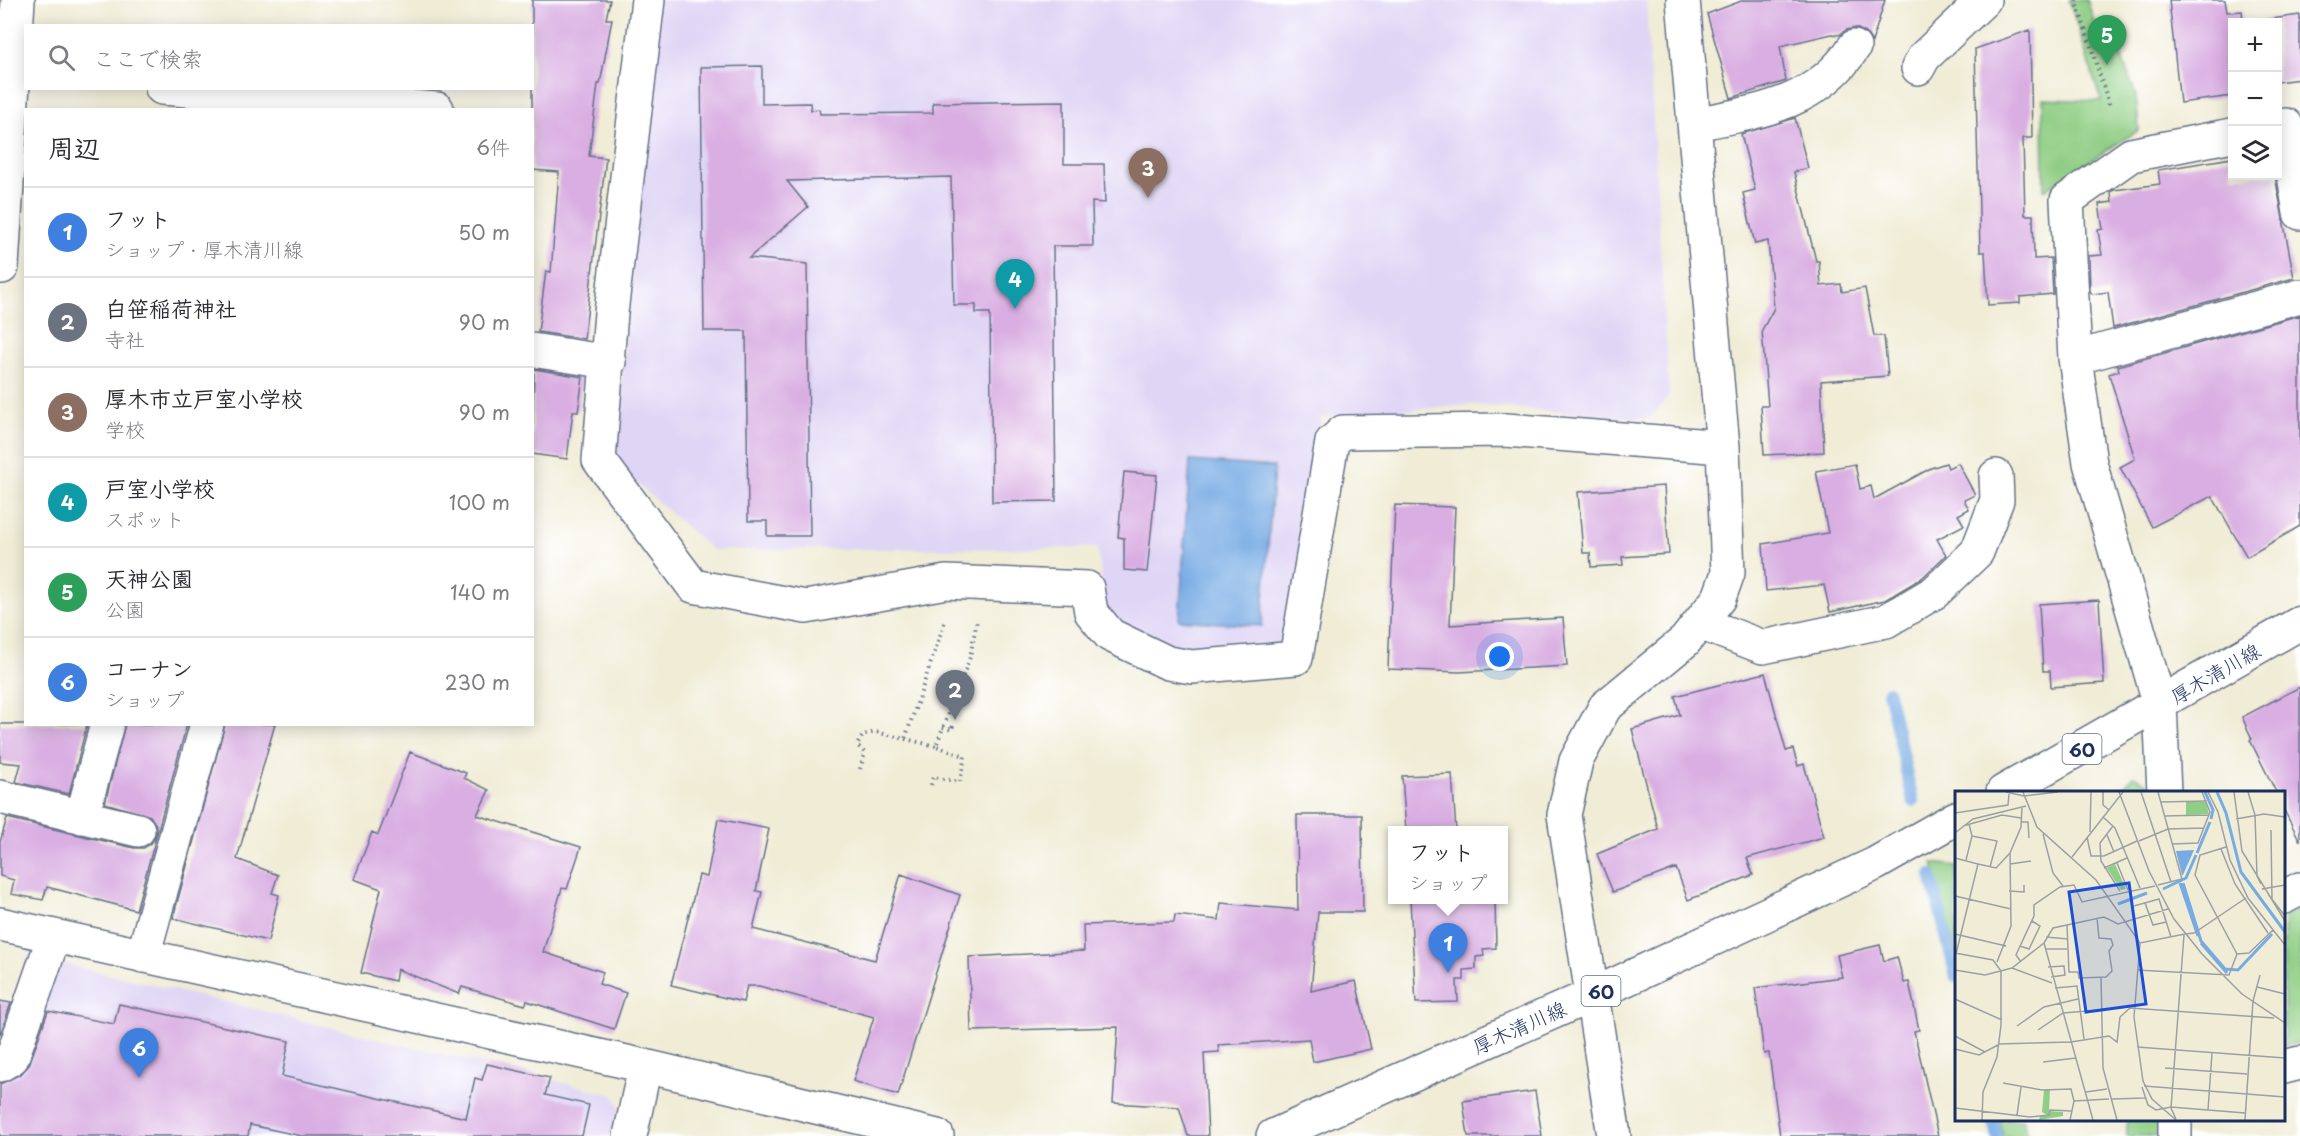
<!DOCTYPE html>
<html lang="ja">
<meta charset="utf-8">
<style>
:root{--surface:#fff;--page:#f7f7f7;--text:#2b2b33;--muted:#7c7c81;--line:#e1e1e2;--accent:#1f6fb2}
body{margin:0;font-family:"Playpen Sans","Klee One",sans-serif;background:var(--page);color:var(--text)}
.controls{position:absolute;right:18px;top:18px;display:grid;overflow:hidden;border-radius:0px;box-shadow:0 3px 15px #0003}
.controls button{width:54px;height:54px;display:grid;place-items:center;padding:0;border:0;border-bottom:2px solid var(--line);background:var(--surface);color:var(--text);font:30px sans-serif}
.you{position:absolute;left:1500px;top:657px;width:21px;height:21px;margin:-15px;border:4px solid #fff;border-radius:50%;background:#1a73e8;box-shadow:0 0 0 9px #1a73e833}
.badge{display:grid;place-items:center;width:39px;height:39px;border-radius:50%;background:var(--accent);color:#fff;font-size:20px;font-weight:700}
.pin{position:absolute;translate:-50% -50px;filter:drop-shadow(0 2px 3px #0008)}
.pin::after{content:'';position:absolute;top:32px;width:21px;height:18px;background:inherit;clip-path:polygon(0 0,100% 0,50% 100%)}
.popup{position:absolute;left:1388px;top:826px;width:120px;height:78px;box-sizing:border-box;display:grid;place-content:center;border-radius:0px;background:var(--surface);filter:drop-shadow(0 2px 4px #0005);font-size:20px;white-space:nowrap;color:var(--muted)}
.popup b{font-size:22px;color:var(--text)}
.popup::after{content:'';position:absolute;left:50%;top:100%;margin-left:-12px;border:12px solid transparent;border-top-color:var(--surface)}
.list{margin:0;padding:0;list-style:none}
h2{display:flex;justify-content:space-between;align-items:center;height:78px;margin:0;padding:0 24px;font-size:26px}
h2 small{font-size:20px;font-weight:400;color:var(--muted)}
.list li{display:grid;grid-template-columns:39px 1fr auto;gap:18px;align-items:center;box-sizing:border-box;height:90px;padding:0 24px;border-top:2px solid var(--line)}
.list b{display:block;font-size:22px;white-space:nowrap}
.list p{margin:0;font-size:20px;white-space:nowrap;color:var(--muted)}
.list em{font-size:20px;font-style:normal;color:var(--muted)}
.icon{flex:none;width:33px;height:33px;fill:none;stroke:currentColor;stroke-width:2;stroke-linecap:round;stroke-linejoin:round}
.map{position:relative;flex:none;width:2300px;height:1136px;overflow:hidden}
.search{position:absolute;background:var(--surface);box-shadow:0 3px 15px #0003;left:24px;top:24px;width:510px;height:66px;display:flex;align-items:center;gap:15px;box-sizing:border-box;padding:0 21px;border-radius:0px;color:var(--muted);font-size:22px}
.panel{position:absolute;background:var(--surface);box-shadow:0 3px 15px #0003;left:24px;top:108px;width:510px;height:618px;border-radius:0px}
.map>svg:first-child{display:block}
.built{fill:#dfd5f5}
.green{fill:#8fce84;stroke:#557e71;stroke-width:1.5}
.water{fill:#77abe4;stroke:#496da1;stroke-width:1.5}
.lines{fill:none;stroke-linecap:round;stroke-linejoin:round}
.stream{stroke:#77abe4;stroke-width:12}
.building{fill:#d9aee2}
.minor-casing{stroke:#667188;stroke-width:36}
.major-casing{stroke:#667188;stroke-width:36}
.path{stroke:#667188;stroke-width:4;stroke-dasharray:1.5 4.5;stroke-linecap:butt}
.minor{stroke:#fff;stroke-width:33}
.major{stroke:#fff;stroke-width:33}
.labels{text-anchor:middle;dominant-baseline:central;stroke-width:6;stroke-linejoin:round;paint-order:stroke}
.shield{fill:#fff;stroke:#5f6d8e;stroke-width:1.5}
.shield-label{font-size:18px;font-weight:bold;fill:#1b2f5e}
.street-label{font-size:20px;fill:#1b2f5e;stroke:#fff}
.inset-river{fill:none;stroke:#77abe4;stroke-width:3}
.inset-road{fill:none;stroke:#9ba0a5;stroke-width:1.5}
.view{fill:#1d4ed8;fill-opacity:0.15;stroke:#1d4ed8;stroke-width:3}
.inset-edge{fill:none;stroke:#1b2f5e;stroke-width:3}
</style>
<div class="map">
<svg width="2300" height="1136" viewBox="0 0 2300 1136">
<rect width="100%" height="100%" fill="#fff"/>
<filter id="ink" filterUnits="userSpaceOnUse"><feTurbulence type="fractalNoise" baseFrequency=".0167" numOctaves="2"/><feDisplacementMap in="SourceGraphic" scale="12" xChannelSelector="R" yChannelSelector="G"/><feConvolveMatrix kernelMatrix="1 2 1 2 8 2 1 2 1" color-interpolation-filters="sRGB"/></filter>
<filter id="wash" filterUnits="userSpaceOnUse"><feTurbulence type="fractalNoise" baseFrequency=".008" numOctaves="4" result="noise"/><feDisplacementMap in="SourceGraphic" scale="24" xChannelSelector="R" yChannelSelector="G"/><feGaussianBlur stdDeviation="1.35" result="paint"/><feColorMatrix in="noise" values="0 0 0 0 0 0 0 0 0 0 0 0 0 0 0 0 0 1.4 0 .05"/><feComposite in="paint" operator="in"/></filter>
<g filter="url(#wash)">
<rect width="100%" height="100%" fill="#f0ecd5"/>
<!-- built -->
<path class="built" d="M657 0H1646L1669 396 1649 419 1472 405 1321 417 1299 636 1279 655 1189 659 1107 616 1097 548 712 550 614 463Z
M28 955 614 1095 622 1114 617 1136H0V1036Z"/>
<!-- green -->
<path class="green" d="M2069 0H2087L2098 34 2112 30 2136 96 2139 130 2044 190 2043 99 2101 101Z
M2133 776 2150 784V792H2119Z
M1933 863 1956 866V955Z
M2300 909V1042L2284 1047V917Z
M1999 1120H2023L2027 1136H2003Z
M2127 1120H2159V1136H2127Z"/>
<!-- water -->
<path class="water" d="M1190 461 1274 467 1262 626 1179 620Z"/>
<g class="lines">
<!-- stream -->
<path class="stream" d="M1888 691 1913 801
M1931 875 1956 977
M1993 1120 1997 1136"/>
</g>
<g id="blocks">
<!-- building -->
<path class="building" d="M532 0H610L606 19H612L600 84H598L589 156 606 158 584 339 538 332 546 271 551 272 559 172 532 170Z
M1744 0H1885L1872 42 1866 33 1856 28 1846 30 1839 35 1832 34 1780 46 1786 81 1731 98 1707 14Z
M2169 0H2225L2227 12 2242 11 2243 22H2232V96L2180 103Z
M2300 15V79L2277 82V22H2248Z
M2030 30 2032 138H2023L2025 215H2033L2034 259 2051 258 2053 294 2020 297V303L1988 305 1985 252H1980L1975 49Z
M762 66V104L810 103 811 110 819 109 820 114 933 113V103L1064 101V164H1104L1105 203 1092 202 1093 246H1053L1056 501 992 502 990 313H976V305H954L951 177 787 181 808 207 749 258 807 264 810 536H767V521H748L746 331H704L701 67Z
M1795 118 1808 168 1794 172 1816 261H1819L1821 286 1841 284 1842 292 1865 288 1874 336H1884L1888 376 1821 381 1824 452 1764 455 1761 406H1768L1762 330 1774 308 1768 241 1755 244 1743 193 1755 190 1741 134Z
M2232 158V176H2275L2294 278 2113 328 2108 292 2092 294 2090 291 2089 256 2102 255 2098 230 2103 229 2099 204 2112 202 2111 192 2114 190 2160 184 2158 170Z
M2300 315V526L2247 557 2212 496 2152 527 2120 467 2135 459 2109 374 2119 371 2118 366Z
M534 369 583 377 578 412 573 411 567 459 532 454Z
M1946 463 1948 468 1958 463 1975 495 1964 500 1969 509 1958 515 1964 525 1937 539 1946 555 1922 578 1885 600 1830 612 1824 585 1766 591 1763 544 1828 533 1816 471 1855 464 1860 489 1871 486 1874 499 1931 468Z
M1124 472 1157 475 1147 572 1124 570V538L1118 537Z
M1664 486 1669 554 1622 557 1623 565 1591 567 1590 553H1583L1578 492Z
M1395 505 1455 507 1450 625 1563 618 1567 666 1459 672 1388 669Z
M2099 600 2104 683 2051 687 2050 671H2043L2039 604Z
M1765 673 1786 751 1793 749 1798 766 1804 764 1824 837 1747 858 1753 875 1688 900 1676 868 1613 892 1597 854 1658 829 1632 729 1680 715 1675 696Z
M2300 687V841L2283 808V792H2276L2250 740 2252 739 2242 717Z
M0 724H87L69 794 16 782 21 764 0 762Z
M125 724H187L136 910 47 887 43 900 11 894 14 880 0 876V842L7 818 134 848H144L152 842 156 835V825L150 816 105 803Z
M225 724H275L237 859 278 875 272 893 279 895 268 941 173 918Z
M410 752 466 773 464 778 489 790 477 815 581 847 567 889 562 888 543 952 603 972 599 984 626 993 614 1029 527 1001 525 1005 462 987 459 994 397 969 395 981 361 973 381 889 354 879 372 832 378 835Z
M1452 774 1456 831H1406L1402 776Z
M1297 815H1362L1363 912H1318L1311 991 1356 981 1371 1049 1313 1062 1309 1039 1218 1045 1219 1052 1204 1053 1208 1136H1188L1179 1107 1113 1103 1118 1027 971 1031 969 957 1084 951 1083 925 1174 922 1175 915 1219 920 1221 903 1298 910Z
M718 819 769 829 756 891 762 892 753 929 875 960 901 874 960 895 898 1095 853 1081 874 1017 759 986H747L743 1002 671 985 699 875 707 877Z
M1410 900H1495L1496 948 1483 949 1484 956 1476 957V969L1464 970V980H1457L1458 1002 1416 1003Z
M1880 945 1884 961 1897 957 1904 983 1909 982 1919 1030 1914 1031 1938 1136H1780L1769 1053 1764 1054 1755 988 1842 977 1837 955Z
M0 1001 11 1003 0 1035Z
M119 1004 289 1041 282 1076 466 1118 475 1078 482 1080 487 1064 550 1078 545 1095 589 1105 582 1136H302L250 1125 248 1136H0V1084L21 1074 29 1065 48 1011 114 1024Z
M1535 1091 1542 1136H1468L1463 1101Z"/>
</g>
</g>
<g filter="url(#ink)">
<use href="#blocks" fill-opacity="0" stroke="#667188" stroke-width="1.5"/>
<g class="lines">
<!-- minor casing -->
<g class="minor-casing">
<path id="minor" d="M648 0 611 313 599 460 693 586 806 607 946 582 1087 588 1091 612 1110 635 1168 663 1192 667 1296 658 1332 442 1343 432 1506 430 1723 447
M1918 68 1924 57 1984 0
M162 88 437 109
M1694 124C1757 112 1816 105 1854 47
M2286 125 2300 213
M2 267 18 0
M532 350 609 362
M2075 358 2300 296
M1700 623 1763 647 1886 621 1935 592 1977 552 1997 500 1996 476
M2164 792 2160 705 2090 463 2075 358 2067 200 2131 155 2232 135
M0 797 138 830
M82 817 107 724
M2284 897 2300 889
M0 924 645 1066 937 1136
M143 956 207 724
M0 1065 12 1058 54 936
M2284 1067 2300 1063
M2175 1120V1136
M630 1136 645 1066
M1614 1136 1564 815 1576 761 1605 707 1685 641 1719 598 1728 573 1723 447 1683 0"/>
</g>
<!-- major casing -->
<g class="major-casing">
<path id="major" d="M2003 792 2300 623
M1273 1136 1592 995 1875 864 1956 818"/>
</g>
<!-- path -->
<path class="path" d="M2076 0 2110 107
M943 727 952 730 953 726
M905 739 936 746
M860 769 865 753 857 745 863 735 876 732 905 739 945 621
M931 785 933 777 960 782 965 756 936 746 970 657 977 620"/>
<!-- minor -->
<use href="#minor" class="minor"/>
<!-- major -->
<use href="#major" class="major"/>
</g>
</g>
<g class="labels">
<!-- shield labels -->
<g class="shield">
<rect x="2062.5" y="734" width="39" height="30" rx="4.5"/>
<rect x="1581.5" y="976" width="39" height="30" rx="4.5"/>
</g>
<g class="shield-label">
<text x="2082" y="749">60</text>
<text x="1601" y="991">60</text>
</g>
<!-- street labels -->
<g class="street-label">
<text transform="translate(2215 673) rotate(-30)">厚木清川線</text>
<text transform="translate(1519 1027) rotate(-24)">厚木清川線</text>
</g>
</g>
<!-- overview -->
<g transform="translate(1955 791)">
<rect width="330" height="330" fill="#f0ecd5"/>
<path d="M231 11H251L254 23 231 24ZM160 73 171 98H170L166 99 152 77ZM95 298 94 320 108 321V325L84 329 85 325H94L87 321 89 299Z" fill="#8fce84"/>
<path d="M239 59 228 84H227L221 60Z" fill="#77abe4"/>
<path class="inset-river" d="M250 1 258 19 256 28M262 1 271 22 286 81 330 141M242 62 255 31M225 92 243 145M228 92 246 150 270 178 283 179 317 143M208 98 231 87 241 64M163 113 192 102M246 152 272 182"/>
<path class="inset-road" d="M51 1 69 5 103 1M68 1 82 36 141 89 185 152 230 143M148 1V14L154 19M164 1 194 80 219 128 247 163 287 203 330 232M186 1 216 91M203 1 227 88 203 94M253 1 263 21 275 69 293 107 330 154M279 1 287 60 330 130M293 1 300 24 302 85 306 93M206 11 252 10M0 22 53 14 54 3M209 25 254 24M148 26 160 37 185 97M281 28 309 23 330 26M66 31H73L74 47M8 35 47 24 66 27M158 35 145 52 146 70 165 100M316 39 317 109M135 41 136 1M0 42 18 28 71 15M88 43 98 82 108 95M152 44 159 61M17 45 42 50 35 76M132 46 136 65H149L182 50M184 50 213 38 249 37M217 53 243 52 255 21 247 1M266 58 280 93 313 142M117 66 168 1M0 67 23 73 1 163M11 69 17 45 14 33M162 72 173 99M23 73 41 77 55 62M55 73 76 70M149 77 172 67M307 98 330 94M54 100 69 101V94M313 103 330 125M0 105 56 118M190 112 198 134 211 131M179 115 204 108 216 146M112 134 114 181H123L124 187 151 186 157 180 154 160 158 154 156 148 144 147 142 127M0 143 51 155M230 143 239 142 291 107M91 146 113 148M89 152 138 329M185 152 179 226 188 290 197 308 221 329M65 155 74 158 85 135 77 130M90 158H112M0 162 38 169 46 180V234L42 266 28 301 27 329M282 163 294 162 318 139M42 171 56 135 55 62 66 36 67 16M66 171 61 164 79 125V114L105 96 119 94 127 111 200 95M93 176 109 175 110 184 96 186M57 177 97 192M0 179 30 184 57 177 89 152 98 137 149 126 163 133 213 118M182 179 274 184 282 163 240 84 245 64 271 56M146 186 148 277 162 329M302 196 330 203M100 197 122 195 129 248M0 208 47 229M62 235 89 216 123 208M83 239 108 222 145 219M0 245 30 261M43 253 116 251 154 245 162 251 165 226 175 217 319 227M182 256 330 267M0 258 24 264 43 254M88 271 121 267M210 277 292 283M48 292 87 299 116 298 119 310M189 295 330 306M187 296 193 314 201 319 216 316 290 322M131 301 152 298M157 308 190 307M0 317 75 326 94 324 95 319 117 320M253 319 257 262M62 324 66 296M221 328 216 317 229 144M115 329 119 310 154 308M290 329 298 210 305 184"/>
<path class="view" d="M174 92 191 213 131 221 114 101Z"/>
<rect width="330" height="330" class="inset-edge"/>
</g>
</svg>
<div class="controls">
<button>+</button>
<button>−</button>
<button><svg class="icon" aria-label="layers" viewBox="0 0 24 24"><path d="M12 4l9 5-9 5-9-5zM3 14l9 5 9-5"/></svg></button>
</div>
<div class="you"></div>
<div class="pin badge" style="left:1448px;top:973px;background:#3f7fe0">1</div>
<div class="popup"><b>フット</b>ショップ</div>
<div class="pin badge" style="left:955px;top:720px;background:#6b7280">2</div>
<div class="pin badge" style="left:1148px;top:198px;background:#8d6e63">3</div>
<div class="pin badge" style="left:1015px;top:309px;background:#0f9aa8">4</div>
<div class="pin badge" style="left:2107px;top:65px;background:#2e9e5b">5</div>
<div class="pin badge" style="left:139px;top:1078px;background:#3f7fe0">6</div>
<div class="search"><svg class="icon" aria-label="search" viewBox="0 0 24 24"><circle cx="10" cy="10" r="6"/><path d="M15 15l6 6"/></svg>ここで検索</div>
<section class="panel">
<h2>周辺<small>6件</small></h2>
<ul class="list">
<li><span class="badge" style="background:#3f7fe0">1</span><div><b>フット</b><p>ショップ · 厚木清川線</p></div><em>50 m</em></li>
<li><span class="badge" style="background:#6b7280">2</span><div><b>白笹稲荷神社</b><p>寺社</p></div><em>90 m</em></li>
<li><span class="badge" style="background:#8d6e63">3</span><div><b>厚木市立戸室小学校</b><p>学校</p></div><em>90 m</em></li>
<li><span class="badge" style="background:#0f9aa8">4</span><div><b>戸室小学校</b><p>スポット</p></div><em>100 m</em></li>
<li><span class="badge" style="background:#2e9e5b">5</span><div><b>天神公園</b><p>公園</p></div><em>140 m</em></li>
<li><span class="badge" style="background:#3f7fe0">6</span><div><b>コーナン</b><p>ショップ</p></div><em>230 m</em></li>
</ul>
</section>
</div>
